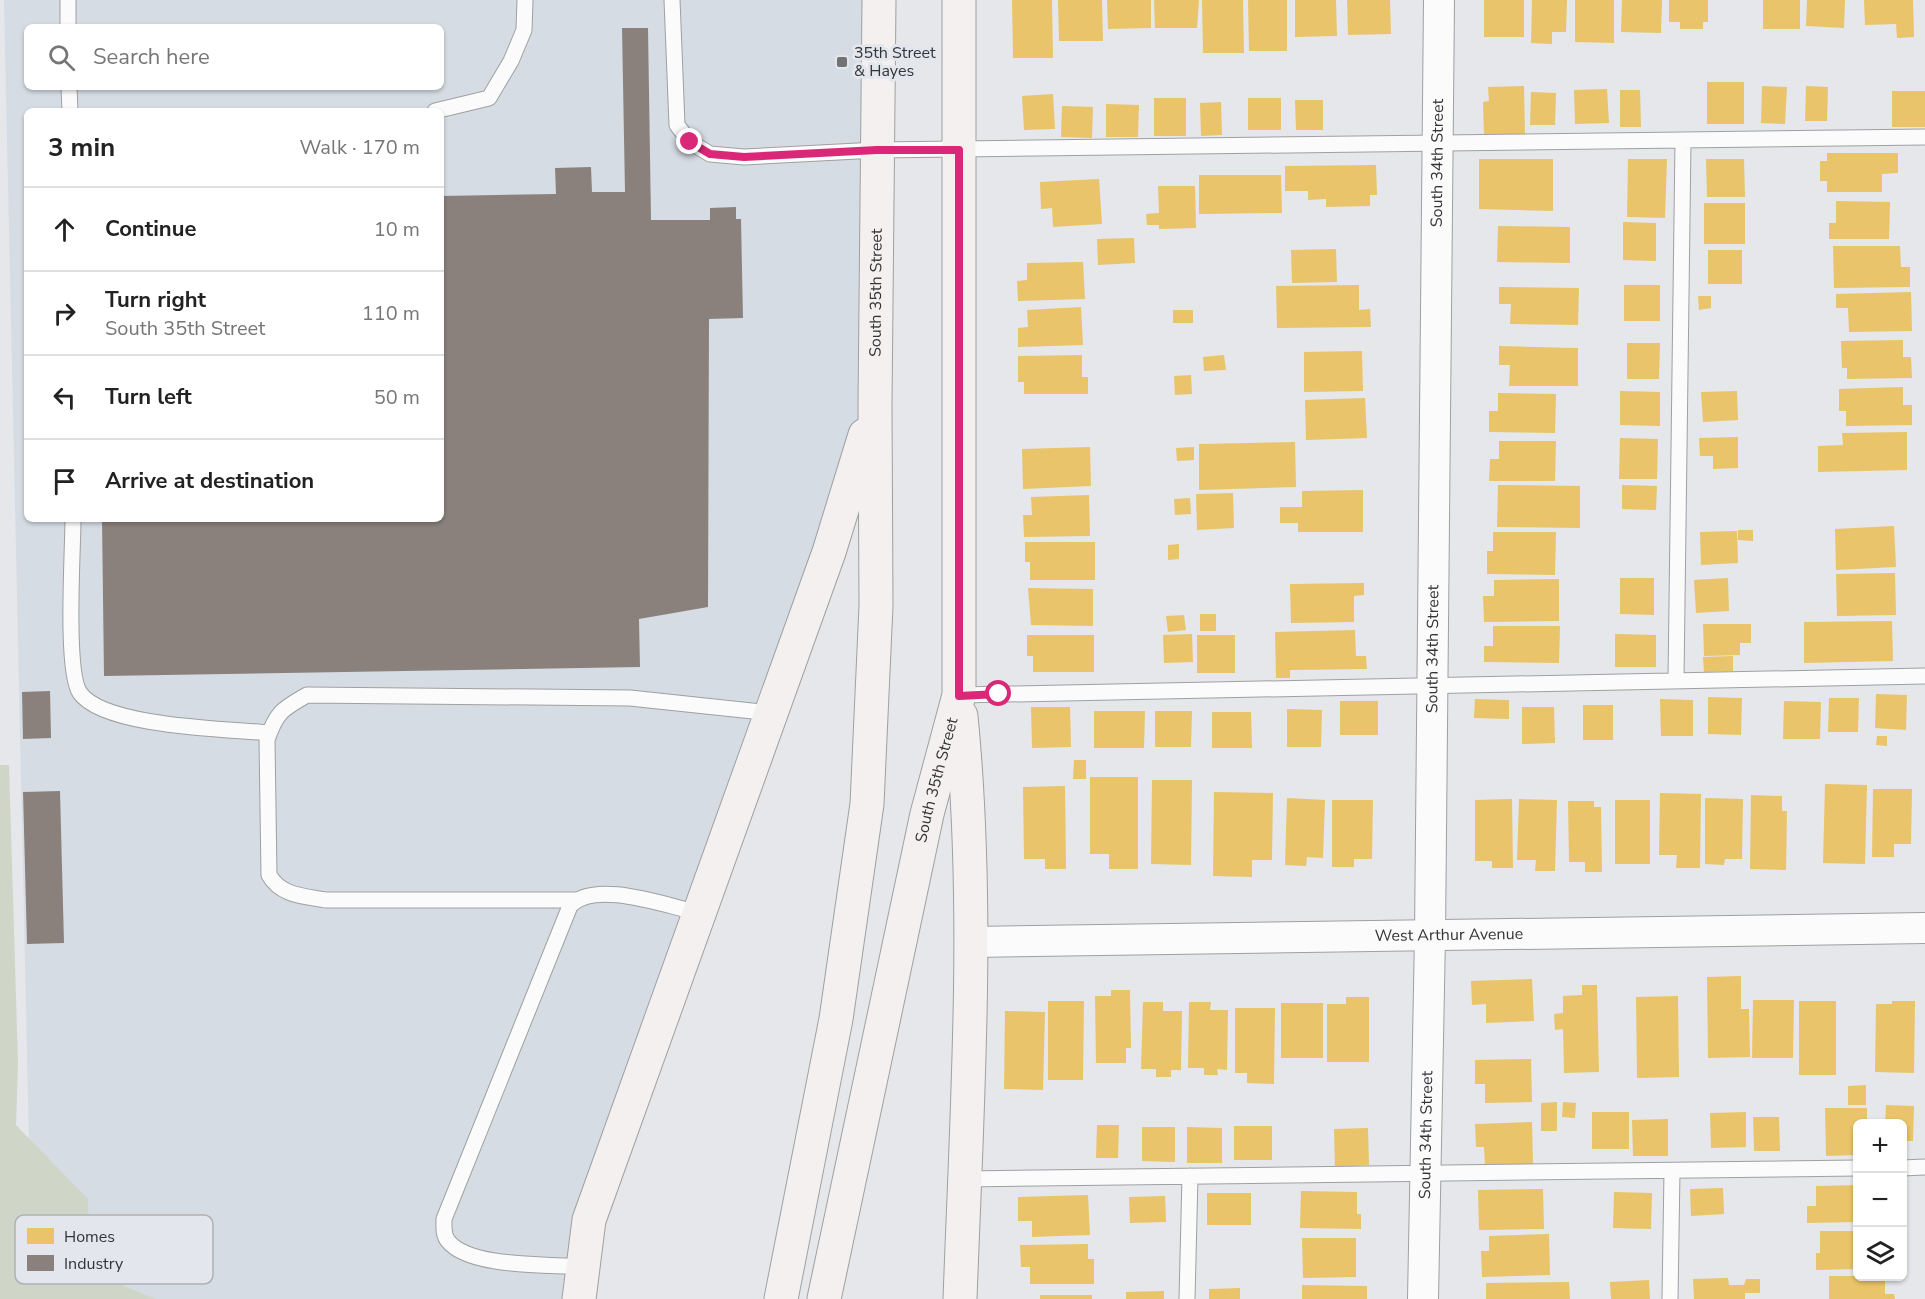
<!DOCTYPE html>
<meta charset="utf-8">
<style>
:root{--surface:#fff;--page:#f2f2f2;--text:#222;--muted:#767676;--line:#e0e0e0}
body{margin:0;font-family:"Nunito Sans",sans-serif;background:var(--page);color:var(--text)}
.controls{position:absolute;right:18px;bottom:18px;display:grid;overflow:hidden;border-radius:9px;box-shadow:0 2px 4px #0004}
.controls button{width:54px;height:54px;display:grid;place-items:center;padding:0;border:0;border-bottom:2px solid var(--line);background:var(--surface);color:var(--text);font:30px sans-serif}
.stop{position:absolute;width:18px;height:18px;margin:-14px;border:4px solid #db2777;border-radius:50%;background:#fff}
.stop.end{background:#db2777;border-color:#fff;box-shadow:0 2px 6px #0008}
.list{margin:0;padding:0;list-style:none}
h2{display:flex;justify-content:space-between;align-items:center;height:78px;margin:0;padding:0 24px;font-size:26px}
h2 small{font-size:20px;font-weight:400;color:var(--muted)}
.list li{display:grid;grid-template-columns:39px 1fr auto;gap:18px;align-items:center;box-sizing:border-box;height:84px;padding:0 24px;border-top:2px solid var(--line)}
.list b{display:block;font-size:22px;white-space:nowrap}
.list p{margin:0;font-size:20px;white-space:nowrap;color:var(--muted)}
.list em{font-size:20px;font-style:normal;color:var(--muted)}
.icon{flex:none;width:33px;height:33px;fill:none;stroke:currentColor;stroke-width:2;stroke-linecap:round;stroke-linejoin:round}
.map{position:relative;flex:none;width:1925px;height:1299px;overflow:hidden}
.search{position:absolute;background:var(--surface);box-shadow:0 2px 4px #0004;left:24px;top:24px;width:420px;height:66px;display:flex;align-items:center;gap:15px;box-sizing:border-box;padding:0 21px;border-radius:9px;color:var(--muted);font-size:22px}
.panel{position:absolute;background:var(--surface);box-shadow:0 2px 4px #0004;left:24px;top:108px;width:420px;height:414px;border-radius:9px}
.map>svg:first-child{display:block}
.built{fill:#d6dce4;fill-rule:evenodd}
.green{fill:#d0d6c7}
.homes{fill:#e9c46a}
.industry{fill:#8a817c}
.lines{fill:none;stroke-linecap:round;stroke-linejoin:round}
.lane-casing{stroke:#9ea0a1;stroke-width:17}
.street-casing{stroke:#9ea0a1;stroke-width:32}
.secondary-casing{stroke:#9ea0a1;stroke-width:35}
.lane{stroke:#fbfbfc;stroke-width:15}
.street{stroke:#fbfbfc;stroke-width:30}
.secondary{stroke:#f4f0f0;stroke-width:33}
.route{stroke:#db2777;stroke-width:8}
.poi-dot{fill:#717375;stroke:#e3e6ec;stroke-width:2}
.labels{text-anchor:middle;dominant-baseline:central;stroke-width:6;stroke-linejoin:round;paint-order:stroke}
.poi-label{font-size:16px;fill:#333436;stroke:#e3e6ec;text-anchor:start}
.street-label{font-size:16px;fill:#333436;stroke:#e3e6ec}
.key{fill:#e3e6ec;stroke:#aeb1b5;stroke-width:1.5}
.key-label{font-size:16px;fill:#333436}
</style>
<div class="map">
<svg width="1925" height="1299" viewBox="0 0 1925 1299">
<rect width="100%" height="100%" fill="#e5e7ea"/>
<!-- built -->
<path class="built" d="M4 0H879L875 405 579 1299H0V1222L31 1237ZM27 27H441V87H27ZM27 111H441V519H27Z"/>
<!-- green -->
<path class="green" d="M0 765H9L18 1063 16 1125 88 1199 90 1272 156 1299H0Z"/>
<!-- homes -->
<path class="homes" d="M1012 0H1052L1053 58H1013Z
M1058 0H1102L1103 41H1059Z
M1107 0H1151V28L1108 29Z
M1154 0H1199L1197 28H1155Z
M1202 0H1243L1244 53H1203Z
M1248 0H1287V51H1249Z
M1295 0H1336L1337 36 1295 37Z
M1347 0H1390L1391 34 1348 35Z
M1484 0H1524V37H1484Z
M1532 0H1567L1566 32H1552V44L1531 43Z
M1575 0H1614V43L1575 42Z
M1622 0H1662L1661 33 1621 32Z
M1669 0H1708V22H1703V29H1680V22H1669Z
M1763 0H1800V29H1763Z
M1807 0H1845L1844 28 1806 26Z
M1864 0H1913L1914 37 1897 38 1896 24 1865 25Z
M1707 82H1744V124H1707Z
M1524 86 1525 134 1484 136 1483 102 1489 101 1488 87Z
M1762 86 1787 87 1785 124 1761 123Z
M1806 86 1828 87 1827 121H1805Z
M1607 89 1609 123 1575 124 1574 90Z
M1620 90H1640L1641 127H1620Z
M1892 91H1925V127H1892Z
M1531 92 1556 93 1555 125H1530Z
M1053 94 1055 129 1024 130 1022 96Z
M1154 98H1186V136H1154Z
M1248 98H1281V130H1248Z
M1295 100H1323V130H1296Z
M1221 102 1222 135 1201 136 1200 103Z
M1106 104 1139 105 1138 137H1106Z
M1062 106 1093 107 1092 138 1061 137Z
M1827 153H1898V173L1882 174V192H1827V181H1820V161H1827Z
M1479 159H1553V211L1479 209Z
M1628 159H1667L1665 218 1627 217Z
M1706 159H1744L1745 197H1707Z
M1376 165 1377 195H1370V206L1326 207V199L1308 200V191H1285V166Z
M1199 175H1281L1282 213 1199 214Z
M1099 179 1102 224 1053 227 1052 208 1041 209 1040 182Z
M1158 186H1195L1196 228 1159 229V225H1147L1146 214 1159 213Z
M1836 201 1890 202 1889 239H1829V223H1836Z
M1704 203H1745V244H1704Z
M1623 222 1656 223V261L1623 260Z
M1498 226 1570 227V263L1497 262Z
M1134 238 1135 263 1098 265 1097 239Z
M1833 246H1900L1901 267H1910V287L1834 288Z
M1336 249 1337 282 1292 283 1291 250Z
M1708 250H1742V284H1708Z
M1083 262 1085 299 1018 301 1017 281 1027 280V263Z
M1359 285V310L1370 309 1371 327 1277 328 1276 286Z
M1624 285H1660V321H1624Z
M1499 287 1579 288 1578 325 1510 324 1511 304H1499Z
M1911 292 1912 331 1849 332 1848 308H1836V294Z
M1698 296H1711V308L1699 310Z
M1081 307 1083 345 1018 347V328L1028 327 1027 310Z
M1173 310H1193V323H1173Z
M1903 340V357H1911L1912 378 1847 379V368H1842L1841 341Z
M1627 343H1660L1659 379H1627Z
M1499 346 1578 348V386H1509L1510 365H1499Z
M1362 351 1363 391 1304 392V352Z
M1082 355V377H1088V394H1024V382H1018V356Z
M1224 355 1226 370 1204 371 1203 357Z
M1191 375 1192 394 1175 395 1174 376Z
M1903 387V405H1912V425L1846 426V411H1839V389Z
M1620 391 1660 392V426L1620 425Z
M1737 391 1738 420 1703 422 1701 392Z
M1498 393 1556 394 1555 433 1489 432V411H1498Z
M1365 398 1367 438 1306 440 1305 400Z
M1907 432V470L1818 472V446L1843 445 1842 433Z
M1738 437V468L1713 469V456H1700L1699 438Z
M1620 438 1658 439 1657 479H1619Z
M1499 441H1556L1555 481H1489L1490 459H1499Z
M1295 442 1296 487 1199 490V444Z
M1090 447 1091 486 1023 489 1022 449Z
M1194 447V460L1177 461 1176 448Z
M1498 485 1580 486V528L1497 527Z
M1622 485 1657 486 1656 510 1622 509Z
M1363 490V532H1298V523H1280V507H1302V491Z
M1233 493 1234 528 1197 530 1196 494Z
M1089 495 1090 536 1024 537 1023 515H1032L1031 497Z
M1190 498 1191 514 1175 515 1174 499Z
M1894 526 1896 567 1836 570 1835 529Z
M1738 530H1753V541L1738 540Z
M1737 531 1738 563 1701 565 1700 532Z
M1493 532H1556L1555 575 1487 574V551H1493Z
M1025 542H1095V580H1030V562H1025Z
M1179 544V559L1168 560V545Z
M1895 573 1896 615 1837 616 1836 574Z
M1620 578H1654V615L1620 614Z
M1728 578 1729 611 1696 613 1694 580Z
M1559 579V621L1484 622 1483 596H1494V580Z
M1364 583V595L1354 596V622L1291 623 1290 584Z
M1028 588 1093 589V626L1031 625Z
M1200 614H1216V631H1200Z
M1184 615 1186 630 1168 632 1166 616Z
M1892 621 1893 661 1804 663V622Z
M1703 624H1751V643H1740V655L1704 656Z
M1493 626H1560L1559 663 1484 662V646H1493Z
M1355 630 1356 656H1366L1367 669 1290 670V678H1276L1275 632Z
M1192 634 1193 662 1164 663 1163 635Z
M1615 634 1656 635V667H1615Z
M1027 635H1094V672H1033V656H1027Z
M1197 635H1235V673H1197Z
M1733 656V671L1704 672 1703 657Z
M1876 694 1907 695 1906 730 1875 728Z
M1708 697 1742 698 1741 735 1708 734Z
M1829 698H1859L1858 732H1828Z
M1475 699 1509 700V719L1474 718Z
M1660 699 1693 700V736H1661Z
M1340 701H1378V735H1340Z
M1784 701 1821 702 1820 739H1783Z
M1583 705H1613V740H1583Z
M1031 707H1070L1071 747 1032 748Z
M1522 707H1554L1555 743 1522 744Z
M1287 709 1322 710 1321 747H1287Z
M1094 711H1145L1144 748H1094Z
M1155 711H1192L1191 747H1155Z
M1212 712H1251L1252 748H1212Z
M1877 736H1887V746L1876 745Z
M1074 760H1086V779H1073Z
M1090 777H1138V869H1109V854H1090Z
M1152 780H1192L1191 865 1151 864Z
M1825 784 1867 785 1865 864 1823 863Z
M1065 786 1066 869H1045V859H1024L1023 787Z
M1873 789H1912L1911 844H1894V857H1872Z
M1214 792 1273 793 1272 860H1252V877L1213 876Z
M1660 793 1701 794 1700 868H1676L1677 855H1659Z
M1751 795 1782 796V811H1787L1786 870 1750 869Z
M1287 798 1325 800 1323 858 1307 857 1306 866 1285 865Z
M1705 798 1743 799 1742 859H1725L1724 865 1705 864Z
M1512 799 1513 868H1492V861H1475V800Z
M1519 799 1557 800 1555 871H1535L1536 860H1517Z
M1332 800H1373L1372 859H1354V867H1332Z
M1615 800H1650V864H1615Z
M1568 801H1594V807H1601L1602 872H1585V862H1569Z
M1741 976V1009H1749L1750 1057 1708 1058 1707 977Z
M1532 979 1534 1021 1486 1023V1004L1472 1005 1471 981Z
M1582 985H1597L1599 1072 1564 1073 1563 1029 1555 1030 1554 1014 1563 1013V996L1582 995Z
M1111 990H1130L1131 1048H1126V1063H1096L1095 996H1111Z
M1678 996 1679 1077 1637 1078 1636 997Z
M1346 997H1369V1062H1327V1004H1346Z
M1753 1000H1794L1793 1058H1752Z
M1048 1001H1084L1083 1080H1048Z
M1799 1001H1836V1075H1799Z
M1892 1001H1915L1914 1073 1875 1072 1876 1004H1892Z
M1143 1002H1163V1011H1182L1181 1070H1171V1077H1156V1069H1141Z
M1189 1002H1211L1210 1010H1228L1227 1070 1217 1069 1218 1075H1204V1068H1188Z
M1281 1003H1323V1058H1281Z
M1235 1008H1275L1274 1084 1247 1083V1073H1235Z
M1005 1011 1045 1012 1043 1090 1004 1089Z
M1531 1059 1532 1102 1485 1103V1084H1475V1060Z
M1866 1085V1105H1848V1086Z
M1557 1102V1131H1541V1103Z
M1563 1102 1576 1103 1575 1118 1562 1117Z
M1886 1105 1914 1106 1913 1141H1902V1124H1885Z
M1825 1108H1867V1124H1858V1155L1826 1156Z
M1592 1112H1629V1149H1592Z
M1746 1112V1147L1711 1148 1710 1113Z
M1753 1117H1779L1780 1151H1754Z
M1668 1119V1156H1633L1632 1120Z
M1532 1122 1533 1164 1485 1166 1484 1147H1476L1475 1124Z
M1097 1125H1119L1118 1158H1096Z
M1234 1126H1272V1160H1234Z
M1142 1127H1175V1162L1142 1161Z
M1187 1127 1222 1128V1163H1187Z
M1368 1128 1369 1165 1335 1167 1334 1129Z
M1858 1185V1222L1807 1223V1206H1816V1186Z
M1723 1188 1724 1214 1691 1216 1690 1189Z
M1543 1189 1544 1229 1479 1230 1478 1190Z
M1301 1191 1357 1192V1214H1361V1229L1300 1228Z
M1614 1192 1652 1193 1651 1229 1613 1228Z
M1207 1193H1251V1225H1207Z
M1088 1195 1090 1235 1032 1237V1221H1018V1197Z
M1165 1196 1166 1222 1130 1223 1129 1197Z
M1820 1231H1858V1269L1816 1270V1253H1820Z
M1549 1234 1550 1275 1482 1277 1481 1251H1489V1236Z
M1302 1238H1356V1277L1303 1278Z
M1088 1244V1259H1094V1284H1030V1267H1021L1020 1245Z
M1829 1276H1885V1294H1894L1895 1299H1829Z
M1728 1278 1729 1285H1744L1746 1279H1760V1293H1745V1299H1694L1693 1279Z
M1649 1280 1650 1299H1611L1610 1282Z
M1569 1282 1570 1299H1486V1283Z
M1302 1285 1367 1286V1299H1302Z
M1240 1288V1299H1209V1289Z
M1164 1291V1299H1126V1292Z
M1040 1295H1092V1299H1040Z"/>
<!-- industry -->
<path class="industry" d="M622 28H648L651 220H710V208L736 207V219H741L743 318 709 319 708 607 639 619 640 667 104 676 102 519H441V196L556 194 555 168 591 167 592 192H625Z
M50 691 51 738 23 739 22 692Z
M60 791 64 943 27 944 23 792Z"/>
<g class="lines">
<!-- lane casing -->
<g class="lane-casing">
<path id="lane" d="M68 0V27
M672 0 677 125 690 142 710 154 744 157 877 150 1925 137
M69 87 70 111
M435 111 489 98 511 61 524 30 525 0
M73 519C73 550 65 672 80 693 104 727 227 729 269 733
M1676 680 1683 141
M959 695 1925 676
M576 900H326C304 896 281 896 269 875L267 740C276 713 282 709 307 695L630 698 771 713
M1902 1168 1925 1167
M965 1179 1858 1168
M582 1267C549 1264 469 1268 448 1241 443 1235 444 1227 444 1219L570 906C595 879 666 906 700 913
M1187 1299 1190 1176
M1670 1299 1672 1171"/>
</g>
<!-- street casing -->
<g class="street-casing">
<g id="street">
<path id="s1" d="M972 942 1925 928"/>
<path id="s2" d="M1423 1299 1430 936 1439 0"/>
</g>
</g>
<!-- secondary casing -->
<g class="secondary-casing">
<g id="secondary">
<path d="M579 1299 589 1220 829 552 865 435"/>
<path id="s3" d="M781 1299 836 1019 867 804 876 606 875 405 879 0"/>
<path id="s4" d="M824 1299 927 814 959 695V0"/>
<path d="M960 1299C967 1105 980 910 961 716"/>
</g>
</g>
<!-- lane -->
<use href="#lane" class="lane"/>
<!-- street -->
<use href="#street" class="street"/>
<!-- secondary -->
<use href="#secondary" class="secondary"/>
</g>
<g class="lines">
<!-- route -->
<path class="route" d="M690 142 710 154 744 157 877 150H959V696L999 694"/>
</g>
<!-- markers -->
<rect class="poi-dot" x="836" y="56" width="12" height="12" rx="3"/>
<g class="labels">
<!-- poi labels -->
<g class="poi-label">
<text x="854" y="53">35th Street<tspan x="854" dy="18">&amp; Hayes</tspan></text>
</g>
<!-- street labels -->
<g class="street-label">
<text stroke="none"><textPath href="#s2" startOffset="1136">South 34th Street</textPath></text>
<text stroke="none"><textPath href="#s3" startOffset="1014">South 35th Street</textPath></text>
<text stroke="none"><textPath href="#s2" startOffset="650">South 34th Street</textPath></text>
<text stroke="none"><textPath href="#s4" startOffset="531">South 35th Street</textPath></text>
<text stroke="none"><textPath href="#s1" startOffset="477">West Arthur Avenue</textPath></text>
<text stroke="none"><textPath href="#s2" startOffset="164">South 34th Street</textPath></text>
</g>
</g>
<!-- legend -->
<rect x="15" y="1215" width="198" height="69" rx="9" class="key"/>
<rect x="27" y="1228" width="27" height="16" fill="#e9c46a"/>
<rect x="27" y="1255" width="27" height="16" fill="#8a817c"/>
<g class="key-label">
<text x="64" y="1242">Homes</text>
<text x="64" y="1269">Industry</text>
</g>
</svg>
<div class="controls">
<button>+</button>
<button>−</button>
<button><svg class="icon" aria-label="layers" viewBox="0 0 24 24"><path d="M12 4l9 5-9 5-9-5zM3 14l9 5 9-5"/></svg></button>
</div>
<div class="stop" style="left:999px;top:694px"></div>
<div class="stop end" style="left:690px;top:142px"></div>
<div class="search"><svg class="icon" aria-label="search" viewBox="0 0 24 24"><circle cx="10" cy="10" r="6"/><path d="M15 15l6 6"/></svg>Search here</div>
<section class="panel">
<h2>3 min<small>Walk · 170 m</small></h2>
<ul class="list">
<li><svg class="icon" aria-label="ahead" viewBox="0 0 24 24"><path d="M12 20V5M6 11l6-6 6 6"/></svg><div><b>Continue</b></div><em>10 m</em></li>
<li><svg class="icon" aria-label="right" viewBox="0 0 24 24"><path d="M7 20v-9h11M14 6l5 5-5 5"/></svg><div><b>Turn right</b><p>South 35th Street</p></div><em>110 m</em></li>
<li><svg class="icon" aria-label="left" viewBox="0 0 24 24"><path d="M17 20v-9H6M10 6l-5 5 5 5"/></svg><div><b>Turn left</b></div><em>50 m</em></li>
<li><svg class="icon" aria-label="arrive" viewBox="0 0 24 24"><path d="M6 21V4h12l-3 4 3 4H6"/></svg><div><b>Arrive at destination</b></div></li>
</ul>
</section>
</div>
